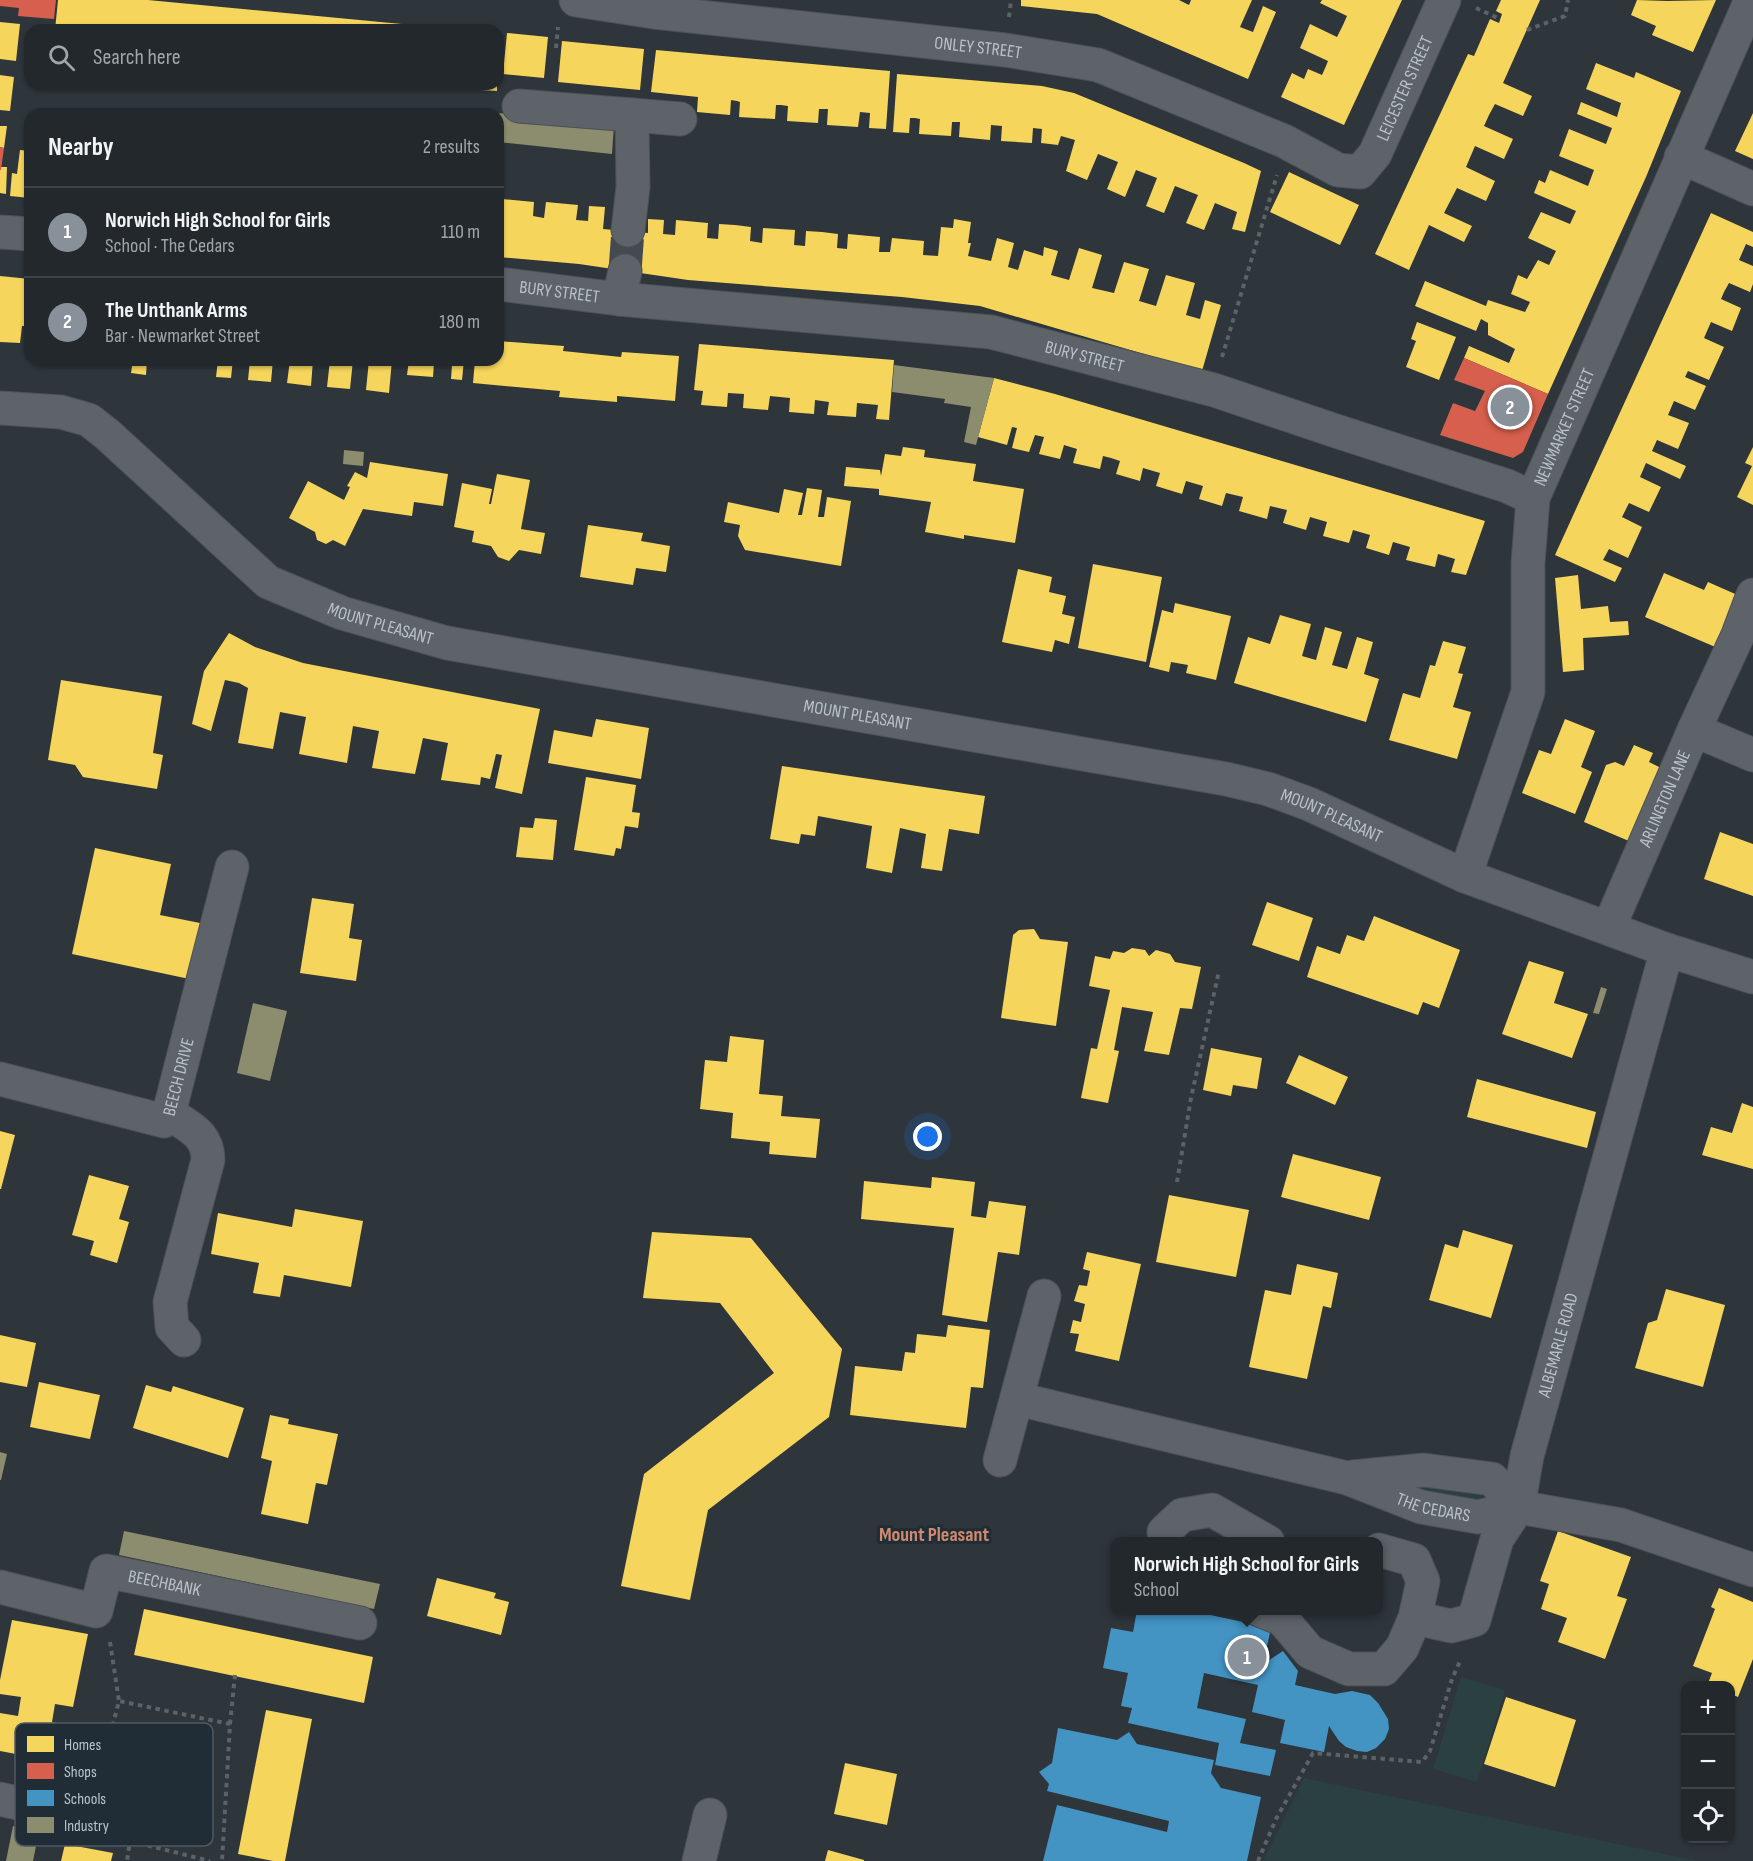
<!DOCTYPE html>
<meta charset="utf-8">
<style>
:root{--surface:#22282c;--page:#2a3034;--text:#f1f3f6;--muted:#a2a6a9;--line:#3f4448;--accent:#889199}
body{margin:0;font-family:"Sofia Sans Condensed",sans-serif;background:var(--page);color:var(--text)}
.controls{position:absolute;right:18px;bottom:18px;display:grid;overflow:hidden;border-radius:12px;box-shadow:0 2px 4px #0004}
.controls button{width:54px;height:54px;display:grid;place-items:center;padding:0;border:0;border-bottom:2px solid var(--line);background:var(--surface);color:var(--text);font:30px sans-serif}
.you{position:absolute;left:928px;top:1137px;width:21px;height:21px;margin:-15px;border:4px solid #fff;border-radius:50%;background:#1a73e8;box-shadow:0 0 0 9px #1a73e833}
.badge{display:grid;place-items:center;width:39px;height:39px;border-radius:50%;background:var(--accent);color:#fff;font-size:20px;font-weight:700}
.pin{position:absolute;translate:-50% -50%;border:3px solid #fff;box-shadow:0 2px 6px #0006}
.popup{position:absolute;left:1110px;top:1537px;width:273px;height:78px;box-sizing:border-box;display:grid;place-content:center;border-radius:12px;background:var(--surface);filter:drop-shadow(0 2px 4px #0005);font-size:20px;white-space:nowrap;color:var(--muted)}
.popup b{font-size:22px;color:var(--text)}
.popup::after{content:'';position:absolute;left:50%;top:100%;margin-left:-12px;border:12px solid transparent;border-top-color:var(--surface)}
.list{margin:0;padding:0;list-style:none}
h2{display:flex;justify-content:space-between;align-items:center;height:78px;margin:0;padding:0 24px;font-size:26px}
h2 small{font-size:20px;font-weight:400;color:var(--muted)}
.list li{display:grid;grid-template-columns:39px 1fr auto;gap:18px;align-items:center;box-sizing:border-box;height:90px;padding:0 24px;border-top:2px solid var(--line)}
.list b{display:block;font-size:22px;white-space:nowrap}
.list p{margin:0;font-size:20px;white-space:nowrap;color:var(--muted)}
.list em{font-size:20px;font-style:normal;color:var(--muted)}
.icon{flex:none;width:33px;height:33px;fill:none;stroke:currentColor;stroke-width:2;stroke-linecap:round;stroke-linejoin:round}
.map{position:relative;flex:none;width:1753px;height:1861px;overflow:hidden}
.search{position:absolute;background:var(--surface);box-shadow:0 2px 4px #0004;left:24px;top:24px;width:480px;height:66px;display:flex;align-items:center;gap:15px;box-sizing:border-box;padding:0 21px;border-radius:18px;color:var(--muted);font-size:22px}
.panel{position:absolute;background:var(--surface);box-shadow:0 2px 4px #0004;left:24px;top:108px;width:480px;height:258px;border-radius:18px}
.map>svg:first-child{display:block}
.green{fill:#2b4040}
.homes{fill:#f6d55c}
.shops{fill:#d6604d}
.schools{fill:#4393c3}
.industry{fill:#8c8c6e}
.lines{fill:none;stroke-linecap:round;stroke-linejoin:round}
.minor-tunnel{stroke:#434a51;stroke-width:33;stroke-dasharray:33 16;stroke-linecap:butt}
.minor-casing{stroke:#4c5156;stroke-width:35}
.path{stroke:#5c6266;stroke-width:4;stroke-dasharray:4.5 4.5;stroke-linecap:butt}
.minor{stroke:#5e6369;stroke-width:33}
.labels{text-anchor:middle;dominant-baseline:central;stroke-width:6;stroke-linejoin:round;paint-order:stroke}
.street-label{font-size:18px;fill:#b9c2cb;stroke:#212d36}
.neighbourhood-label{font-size:20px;font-weight:bold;fill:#d18a6e;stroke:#212d36}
.key{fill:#212d36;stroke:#4f5a63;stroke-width:1.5}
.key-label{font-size:16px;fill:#b9c2cb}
</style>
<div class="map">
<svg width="1753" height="1861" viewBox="0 0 1753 1861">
<rect width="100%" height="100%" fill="#2e353b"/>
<!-- green -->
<path class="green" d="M1425 1481 1481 1490 1482 1499 1480 1506 1421 1491Z
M1461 1677 1505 1690 1477 1782 1433 1769Z
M1304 1778 1698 1861H1263Z"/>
<!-- homes -->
<path class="homes" d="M58 0H148L444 28 443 30H55Z
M1021 0H1179L1189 5 1191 0H1252L1240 27 1253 32 1263 6 1276 12 1248 79 1097 14 1021 6Z
M1322 0H1402L1344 125 1281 97 1292 73 1304 79 1308 69 1322 75 1326 66 1328 61 1300 48 1310 24 1337 37 1343 25 1347 16 1320 3Z
M1501 0H1540L1503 83 1532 96 1523 116 1495 104 1489 115 1484 126 1513 139 1504 159 1475 146 1466 167 1495 181 1486 201 1457 188 1444 213 1472 226 1464 242 1429 225 1409 270 1375 254 1468 54 1474 56 1490 19 1499 23 1502 14 1496 11Z
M1637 0 1667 1 1716 0 1693 52 1652 35 1656 26 1631 15Z
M0 22 20 24 16 61 0 59Z
M507 33 548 37 544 78 503 74Z
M562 41 644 49 640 90 558 82Z
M656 50 890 71 886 129 869 128 870 113 860 112 858 127 827 125 828 109H819L818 123 787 121 788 106 781 105H776L775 119 739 117 740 102 737 101 731 100 730 115 697 112 698 97 651 92Z
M1596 63 1634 78 1636 72 1681 91 1646 177 1548 394 1464 358 1469 346 1509 363 1515 349 1488 335V323L1481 319 1476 331 1415 306 1425 281 1486 306 1488 300 1525 312 1530 302 1511 294 1518 275 1527 279 1538 260 1549 265 1556 251 1528 238 1541 212 1570 224 1576 211 1534 193 1539 180 1545 183 1550 170 1588 186 1594 170 1559 156 1569 129 1606 144 1612 128 1577 114 1581 102 1617 117 1621 103 1586 89Z
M897 74 1042 86 1074 93 1244 163 1261 171 1245 232 1232 229 1237 212 1215 203 1204 230 1186 223 1198 195 1175 186 1164 213 1146 206 1157 178 1136 170 1125 197 1107 189 1118 162 1098 154 1087 180 1066 171 1075 140 1061 136 1058 145 1041 143 1042 129 1033 128 1032 143 1001 141 1002 126 991 125 990 140 959 137 960 122H952L951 136 919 134 920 119 915 118H910L909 133 893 132Z
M0 75 14 77 10 111 0 110Z
M439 84H470V89L439 86Z
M482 84H497V91L481 90Z
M1753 113V159L1735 151Z
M0 126H7L4 148 0 147Z
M20 150 30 151V198L10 196 12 173 17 174Z
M0 167H7L6 194 0 193Z
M1289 172 1359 205 1340 245 1270 212Z
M502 199 534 202 533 216 544 218 546 202 578 205 576 220 588 221 589 206 605 207 603 229 648 233V219L664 220 663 234 675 235 676 220 708 223 707 238 718 239 719 224 735 225 751 227 750 241 762 243 763 228 795 230 794 245 805 246 806 231 822 232 838 234 837 248 847 249 848 234 880 237 879 252H890L892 238 924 241 923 255 938 256 941 227 953 228 954 219 971 222 968 243H971L968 256 991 261 997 238 1014 243 1008 267 1018 270 1024 250 1043 256 1044 247 1058 251 1051 275 1069 280 1079 248 1102 255 1092 288 1114 293 1124 262 1149 269 1139 301 1156 306 1166 275 1195 283 1186 315 1200 319 1205 300 1221 305 1202 371 980 306 902 297 688 280 579 264 498 257V214H501Z
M1711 213 1753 232V247L1746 244 1739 260 1753 266V284L1750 292 1729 283 1724 292 1721 299 1741 308 1732 331 1711 322 1704 338 1724 347 1709 380 1688 371 1685 377 1706 386 1695 410 1674 401 1668 415 1689 423 1678 449 1657 440 1652 451 1686 466 1680 479 1646 463 1640 477 1661 487 1649 512 1629 503 1622 517 1642 527 1628 558 1609 549 1603 560 1622 568 1615 582 1555 555Z
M0 276 30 279V326H22L20 343 0 342Z
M1417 322 1456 337 1439 380 1406 367 1416 341 1411 339Z
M498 341 564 346 563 351 621 357 622 352 679 356 675 401 617 396V402L559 397 560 391 473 383 475 360H498Z
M699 344 894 360 889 420 876 419 878 405 857 403 856 417 827 415 829 402 815 400 814 414 789 412 790 398 770 396 768 410 743 408 744 394 728 393 727 407 701 405 703 391 694 390Z
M133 360H147L146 375 131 373Z
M218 360H233L231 378 216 377Z
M250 360H273L271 382 248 380Z
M290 360H313L311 386 287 383Z
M330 360H353L350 389 327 387Z
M369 360H392L389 393 366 390Z
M409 360H464L462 380 451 379 452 365 434 363 433 377 407 375Z
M994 378 1055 394 1485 521 1466 575 1451 572 1455 559 1438 554 1435 567 1406 560 1410 547 1393 542 1389 555 1366 548 1370 535 1353 530 1349 543 1323 536 1327 522 1310 517 1306 530 1283 523 1287 510 1270 506 1267 519 1239 511 1243 497 1226 493 1222 506 1199 499 1203 486 1186 481 1182 494 1156 486 1160 473 1143 468 1140 481 1116 474 1120 461 1111 458 1103 456 1100 469 1073 463 1077 449 1064 445 1060 459 1039 454 1044 437 1035 435 1029 452 1012 448 1017 428 1012 427 1007 445 978 437Z
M903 447 925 450 924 457 976 464 973 481 1024 489 1015 543 964 535V539L925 532 931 502 879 495V489L844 486 846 467 880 470 881 476 885 454 901 456Z
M1753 447V505L1737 497 1752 466 1745 463Z
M370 462 448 474 443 506 414 502 412 516 363 509 345 546 333 540 326 544 317 540 315 532 289 518 308 481 344 500 350 487 347 486 355 472 367 478Z
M497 474 530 480 521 529 545 533 541 554 519 550 509 561 498 557 491 546 472 542 474 531 454 527 462 483 492 489 489 504H491Z
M807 488 822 490 818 517H824L827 497 851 501 841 566 745 550 738 536 740 525 724 522 728 502 779 513 784 489 803 493 798 515H802Z
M588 525 643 533 641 541 670 546 666 572 636 568 633 585 580 577Z
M1093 564 1162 577 1146 662 1078 648Z
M1018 569 1052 577 1049 592 1066 596 1062 614 1075 617 1069 644 1055 640 1052 652 1002 642Z
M1664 573 1704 590 1708 582 1742 597 1720 649 1645 617Z
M1578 575 1581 609 1608 606 1610 622 1628 621 1629 635 1583 638 1584 670 1563 672 1555 578Z
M1175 603 1231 616 1216 680 1186 673 1188 665 1171 662 1169 672 1149 667 1162 610 1173 613Z
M1280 615 1311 624 1302 656 1316 660 1325 627 1342 632 1332 665 1347 669 1357 637 1373 642 1364 674 1379 679 1366 722 1234 683 1248 637 1270 644Z
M229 633 255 647 303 663 540 709 522 794 495 788 502 755 496 754 490 779 481 777 480 785 441 780 448 743 423 738 415 774 372 768 379 731 353 726 347 763 299 754 306 717 280 712 273 749 238 743 248 688 239 683 225 680 211 731 192 724 204 671Z
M1443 641 1466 647 1458 673 1463 674 1453 707 1471 712 1457 759 1389 740 1403 693 1420 698 1430 665 1435 666Z
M61 680 162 696 153 753 163 755 157 789 83 777 75 765 48 760Z
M596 719 649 728 641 779 548 763 554 730 592 737Z
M1565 719 1595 731 1581 767 1592 772 1575 814 1522 793 1539 750 1551 754Z
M1634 745 1653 753 1649 762 1669 772 1636 844 1584 822 1606 765 1615 762 1624 766Z
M782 766 985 796 979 834 949 829 942 871 921 868 926 834 900 828 892 873 866 868 872 826 818 816 815 836 801 834 799 844 770 839Z
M586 777 636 785 632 812 640 813 638 828 625 826 621 849 616 848 614 856 574 850Z
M535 818 557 820 553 860 516 857 520 827 533 828Z
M1720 832 1753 844V896L1704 879Z
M95 848 171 864 160 915 205 924 194 980 72 954Z
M312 898 354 904 349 938 362 940 356 981 300 973Z
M1267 902 1313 918 1299 961 1252 945Z
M1374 916 1460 950 1439 1008 1423 1002 1418 1015 1307 977 1317 946 1340 954 1347 935 1364 941Z
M1034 929 1040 939 1068 942 1056 1026 1001 1018 1013 935 1019 930Z
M1132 948 1145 950 1149 956 1156 950 1170 954 1175 962 1201 967 1192 1009 1180 1008 1169 1055 1144 1051 1153 1012 1122 1007 1114 1050 1119 1051 1108 1103 1081 1098 1091 1048 1097 1049 1110 990 1089 986 1095 956 1110 959 1113 951 1124 953Z
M1529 961 1564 972 1554 1003 1588 1014 1572 1058 1502 1034Z
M730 1036 764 1040 759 1094 783 1096 781 1116 820 1119 816 1158 769 1154 770 1142 731 1138 733 1113 700 1109 705 1060 727 1062Z
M1211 1048 1262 1058 1257 1089 1233 1085 1231 1096 1203 1090Z
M1299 1055 1348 1077 1335 1105 1286 1083Z
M1477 1079 1596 1112 1587 1148 1467 1117Z
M1742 1103 1753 1107V1169L1702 1155 1711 1127 1732 1133Z
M0 1131 15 1135 1 1189H0Z
M1293 1154 1381 1177 1369 1220 1281 1197Z
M89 1175 129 1186 119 1219 129 1222 117 1263 90 1255 94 1241 72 1235Z
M932 1177 975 1182 971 1216 986 1218 989 1201 1026 1206 1019 1255 998 1252 987 1322 942 1315 954 1228 861 1219 864 1181 931 1188Z
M1169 1195 1249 1210 1236 1277 1156 1262Z
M295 1209 363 1221 351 1287 284 1275 280 1297 253 1293 259 1263 211 1254 218 1213 292 1227Z
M1463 1230 1513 1245 1491 1318 1429 1300 1445 1244 1458 1248Z
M652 1232 751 1238 842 1349 829 1417 708 1510 690 1600 621 1586 644 1474 774 1373 720 1303 643 1298Z
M1087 1252 1141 1264 1119 1361 1075 1351 1079 1334 1070 1333 1073 1320 1081 1322 1085 1304 1074 1301 1079 1285 1087 1286 1090 1271 1083 1269Z
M1297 1264 1338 1273 1331 1308 1323 1306 1307 1379 1249 1367 1265 1290 1291 1295Z
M1666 1289 1725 1305 1703 1387 1635 1368 1648 1323 1657 1320Z
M948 1325 990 1330 983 1388 971 1387 966 1428 850 1415 855 1366 902 1371 905 1352 915 1353 917 1334 946 1337Z
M0 1335 36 1343 27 1387 0 1382Z
M39 1382 100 1395 90 1439 30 1427Z
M146 1385 171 1392 173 1386 244 1408 228 1458 133 1428Z
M270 1415 289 1419 288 1424 338 1434 327 1485 316 1483 308 1524 261 1514 272 1461 261 1458Z
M1558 1531 1631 1557 1617 1596 1627 1599 1605 1659 1558 1642 1567 1618 1541 1609 1549 1584 1540 1581Z
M437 1578 496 1593 494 1598 509 1602 501 1635 427 1616Z
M1719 1588 1753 1602V1659L1738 1697 1731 1694 1730 1686H1707L1712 1673 1693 1666 1715 1609 1711 1607Z
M144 1609 373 1657 364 1703 134 1655Z
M12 1620 88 1634 73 1707 55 1704 52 1722 72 1726 64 1763 0 1751V1713L18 1716 21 1697 0 1694V1680Z
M1506 1697 1576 1720 1555 1787 1484 1764Z
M266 1710 312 1719 285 1861H273L238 1854Z
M845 1763 897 1774 887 1825 834 1814Z
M65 1844 113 1853 111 1861H61Z
M828 1850 864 1860V1861H825Z"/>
<!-- shops -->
<path class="shops" d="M0 0H56L54 19 18 16 19 8 0 6Z
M0 147 4 148 1 170H0Z
M1464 358 1548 394 1523 452 1513 458 1440 435 1453 403 1475 411 1485 391 1454 380Z"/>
<!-- schools -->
<path class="schools" d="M1137 1610H1187L1271 1628 1263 1664 1283 1651 1298 1671 1295 1685 1335 1694 1352 1691 1370 1695 1378 1703 1388 1719 1389 1729 1385 1739 1376 1748 1367 1752 1357 1751 1346 1747 1339 1741 1329 1726 1324 1752 1280 1743 1285 1720 1252 1712 1258 1685 1204 1673 1197 1708 1246 1719 1240 1743 1276 1750 1270 1776 1215 1765 1219 1743 1128 1723 1132 1708 1121 1706 1128 1673 1103 1668 1111 1628 1133 1632Z
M1058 1728 1117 1740 1129 1732 1137 1744 1214 1760 1211 1773 1221 1788 1261 1797 1247 1861H1043L1057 1805 1167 1832 1169 1821 1047 1791 1049 1784 1039 1772 1052 1763Z"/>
<!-- industry -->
<path class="industry" d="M498 113 614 125 612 154 498 142Z
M894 365 994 378 976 445 964 442 971 407 944 403 945 399 892 392Z
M344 450 364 452 363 466 343 464Z
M1601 987 1607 989 1599 1014 1593 1013Z
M253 1003 287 1011 270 1081 237 1073Z
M0 1452 7 1454 1 1480H0Z
M124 1531 380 1584 374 1609 119 1555Z
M13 1826 39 1831 33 1861H6Z"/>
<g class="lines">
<!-- minor-tunnel -->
<path class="minor-tunnel" d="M625 271 628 230"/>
<!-- minor casing -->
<g class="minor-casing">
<g id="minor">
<path id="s1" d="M576 0 654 12 1005 50 1098 65 1284 141 1338 170 1360 172 1375 154 1444 0"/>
<path d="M519 106 632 115 633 187 628 230"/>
<path d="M632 115 680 119"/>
<path d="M1681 157 1753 189"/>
<path d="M0 232 30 234"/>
<path id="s2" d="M498 284 619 299 991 332 1214 390 1339 432 1507 486 1533 498"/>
<path d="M619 299 625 271"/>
<path id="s3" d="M0 408 61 412 89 420 108 435 268 582 342 613 447 643 1226 779 1268 789 1309 804 1465 876 1667 950 1753 977"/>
<path d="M1694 730 1738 635 1753 595"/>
<path id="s4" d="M1465 876 1528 692V563L1533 498 1751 0"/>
<path id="s5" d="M1609 927 1694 730 1753 755"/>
<path id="s6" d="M0 1079 164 1121 169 1113 232 867"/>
<path d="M169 1113C188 1127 208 1133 208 1160L170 1302 172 1327 184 1340"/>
<path id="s7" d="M1018 1399 1347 1478 1421 1507 1478 1517 1518 1507 1621 1525 1753 1570"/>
<path d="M1000 1460 1044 1296"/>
<path d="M1353 1477 1424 1470 1492 1479 1518 1507"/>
<path d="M1165 1542 1164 1532 1182 1515 1212 1510 1268 1542"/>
<path id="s8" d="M0 1587 96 1611 106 1571 360 1623"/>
<path d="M1259 1610 1282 1619 1310 1652 1349 1669H1384L1402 1648 1415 1618 1423 1581 1414 1560 1379 1550"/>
<path id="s9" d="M1415 1618 1451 1626 1474 1620 1497 1539 1518 1507 1527 1456 1667 950"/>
<path d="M0 1799 89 1819"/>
<path d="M699 1861 710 1815"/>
</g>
</g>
<!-- path -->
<path class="path" d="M1476 8 1500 19
M1009 17 1011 0
M1527 30 1565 16 1568 0
M556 48 558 27
M1222 357 1277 175
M1177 1182 1191 1098 1219 971
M110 1642 119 1701
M230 1724 235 1675
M97 1787 119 1701 230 1724 222 1861
M119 1835 130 1841 127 1861
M130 1841 210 1861
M1258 1861 1276 1819 1313 1753 1422 1762 1430 1751 1452 1679 1461 1659"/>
<!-- minor -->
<use href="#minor" class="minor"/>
</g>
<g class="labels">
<!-- street labels -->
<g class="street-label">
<text stroke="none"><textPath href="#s1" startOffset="405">ONLEY STREET</textPath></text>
<text stroke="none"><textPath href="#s1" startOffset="906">LEICESTER STREET</textPath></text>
<text stroke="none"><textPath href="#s2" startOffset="62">BURY STREET</textPath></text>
<text stroke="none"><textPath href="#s2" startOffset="592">BURY STREET</textPath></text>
<text stroke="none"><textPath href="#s4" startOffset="466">NEWMARKET STREET</textPath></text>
<text stroke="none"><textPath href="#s3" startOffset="452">MOUNT PLEASANT</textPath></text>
<text stroke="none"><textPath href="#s3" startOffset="938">MOUNT PLEASANT</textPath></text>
<text stroke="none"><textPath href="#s5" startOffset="140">ARLINGTON LANE</textPath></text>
<text stroke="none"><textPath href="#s3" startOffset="1424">MOUNT PLEASANT</textPath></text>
<text stroke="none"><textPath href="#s6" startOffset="216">BEECH DRIVE</textPath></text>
<text stroke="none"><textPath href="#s9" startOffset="350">ALBEMARLE ROAD</textPath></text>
<text stroke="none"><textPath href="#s7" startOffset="430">THE CEDARS</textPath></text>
<text stroke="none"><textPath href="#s8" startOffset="200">BEECHBANK</textPath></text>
</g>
<!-- neighbourhood labels -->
<g class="neighbourhood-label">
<text x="934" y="1535">Mount Pleasant</text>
</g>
</g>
<!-- legend -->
<rect x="15" y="1723" width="198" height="123" rx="9" class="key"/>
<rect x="27" y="1736" width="27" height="16" fill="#f6d55c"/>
<rect x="27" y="1763" width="27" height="16" fill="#d6604d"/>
<rect x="27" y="1790" width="27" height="16" fill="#4393c3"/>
<rect x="27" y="1817" width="27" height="16" fill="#8c8c6e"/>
<g class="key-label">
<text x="64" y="1750">Homes</text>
<text x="64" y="1777">Shops</text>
<text x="64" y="1804">Schools</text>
<text x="64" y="1831">Industry</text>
</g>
</svg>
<div class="controls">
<button>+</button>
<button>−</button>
<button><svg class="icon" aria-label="locate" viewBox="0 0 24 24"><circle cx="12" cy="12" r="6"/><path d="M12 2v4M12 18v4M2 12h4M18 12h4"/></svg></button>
</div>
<div class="you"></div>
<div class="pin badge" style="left:1247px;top:1657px">1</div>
<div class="popup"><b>Norwich High School for Girls</b>School</div>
<div class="pin badge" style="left:1510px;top:407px">2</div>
<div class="search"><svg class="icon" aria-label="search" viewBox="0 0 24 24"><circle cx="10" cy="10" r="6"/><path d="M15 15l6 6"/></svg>Search here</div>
<section class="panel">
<h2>Nearby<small>2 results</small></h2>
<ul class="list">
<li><span class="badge">1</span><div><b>Norwich High School for Girls</b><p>School · The Cedars</p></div><em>110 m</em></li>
<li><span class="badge">2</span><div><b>The Unthank Arms</b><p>Bar · Newmarket Street</p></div><em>180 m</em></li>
</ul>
</section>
</div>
